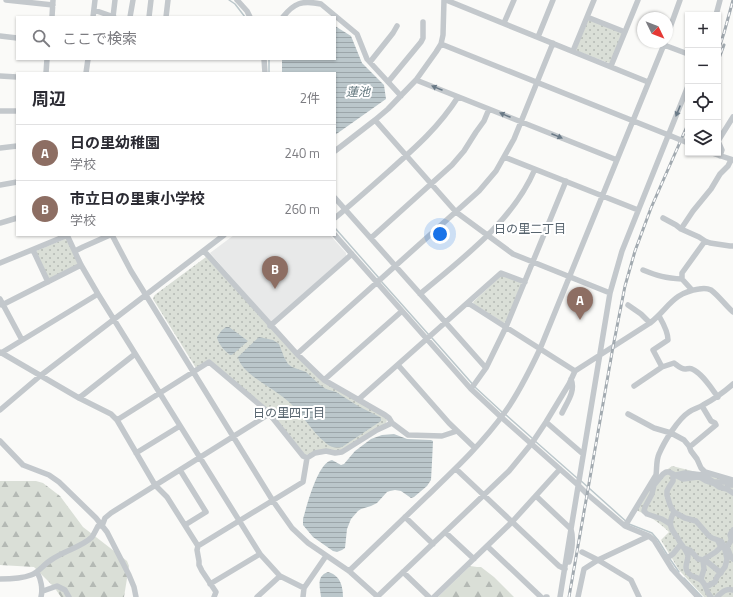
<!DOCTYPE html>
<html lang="ja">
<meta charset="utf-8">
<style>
:root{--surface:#fff;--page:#f2f2f3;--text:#2b2b33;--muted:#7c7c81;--line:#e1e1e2;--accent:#2563eb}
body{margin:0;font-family:"Titillium Web","Noto Sans JP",sans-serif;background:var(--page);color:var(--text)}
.controls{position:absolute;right:12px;top:12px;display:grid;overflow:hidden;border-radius:0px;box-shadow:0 1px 3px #0004}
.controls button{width:36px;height:36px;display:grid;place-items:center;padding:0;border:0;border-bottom:1px solid var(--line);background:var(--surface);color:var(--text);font:20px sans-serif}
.compass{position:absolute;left:637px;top:12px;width:36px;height:36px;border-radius:50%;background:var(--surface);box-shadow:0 1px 3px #0004;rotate:133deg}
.you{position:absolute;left:440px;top:234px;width:14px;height:14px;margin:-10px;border:3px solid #fff;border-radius:50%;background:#1a73e8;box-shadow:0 0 0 6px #1a73e833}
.badge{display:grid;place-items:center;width:26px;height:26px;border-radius:50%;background:var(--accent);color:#fff;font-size:13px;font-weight:700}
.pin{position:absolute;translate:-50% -33px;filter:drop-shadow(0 1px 2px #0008)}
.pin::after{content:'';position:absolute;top:21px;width:14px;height:12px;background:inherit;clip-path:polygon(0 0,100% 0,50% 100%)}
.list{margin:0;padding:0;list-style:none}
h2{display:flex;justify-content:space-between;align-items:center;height:52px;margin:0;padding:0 16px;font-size:17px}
h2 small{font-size:13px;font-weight:400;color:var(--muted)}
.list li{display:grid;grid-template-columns:26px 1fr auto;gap:12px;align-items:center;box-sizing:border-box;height:56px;padding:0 16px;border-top:1px solid var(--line)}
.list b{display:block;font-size:15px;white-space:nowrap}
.list p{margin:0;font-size:13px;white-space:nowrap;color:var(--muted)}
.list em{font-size:13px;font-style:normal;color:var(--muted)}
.icon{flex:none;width:22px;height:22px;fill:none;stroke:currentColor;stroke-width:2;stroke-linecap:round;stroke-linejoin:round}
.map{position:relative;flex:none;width:733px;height:597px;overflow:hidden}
.search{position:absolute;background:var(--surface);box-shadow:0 1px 3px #0004;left:16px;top:16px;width:320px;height:44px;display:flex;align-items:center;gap:10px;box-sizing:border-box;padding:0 14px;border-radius:0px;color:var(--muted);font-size:15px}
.panel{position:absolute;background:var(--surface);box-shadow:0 1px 3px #0004;left:16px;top:72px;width:320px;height:164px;border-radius:0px}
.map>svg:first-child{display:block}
.built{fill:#e8e9e9}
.green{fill:url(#green-dots)}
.forest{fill:url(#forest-firs)}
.water{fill:url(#water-rules)}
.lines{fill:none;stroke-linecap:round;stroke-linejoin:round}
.stream{stroke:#bbc7cb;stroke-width:1.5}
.minor{stroke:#c3c8cc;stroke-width:5.5}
.rail-casing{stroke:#a2aab0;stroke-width:3}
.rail{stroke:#fff;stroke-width:1.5;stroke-dasharray:4.5;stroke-linecap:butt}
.minor-bridge{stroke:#c3c8cc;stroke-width:5.5}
.oneway{fill:#6a7a87}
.labels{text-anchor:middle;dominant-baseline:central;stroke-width:4;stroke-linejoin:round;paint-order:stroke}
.water-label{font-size:12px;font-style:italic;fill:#60757c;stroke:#fff}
.neighbourhood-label{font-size:12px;fill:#57646e;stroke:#fff}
</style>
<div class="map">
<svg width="733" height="597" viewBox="0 0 733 597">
<defs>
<pattern id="green-dots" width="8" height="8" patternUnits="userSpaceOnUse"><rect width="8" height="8" fill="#dadfd7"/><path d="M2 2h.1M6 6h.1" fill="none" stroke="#b4b9b4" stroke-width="1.8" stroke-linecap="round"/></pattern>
<pattern id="forest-firs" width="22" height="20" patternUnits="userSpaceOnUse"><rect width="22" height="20" fill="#dadfd7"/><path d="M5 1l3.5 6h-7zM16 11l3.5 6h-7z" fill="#b4b9b4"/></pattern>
<pattern id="water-rules" width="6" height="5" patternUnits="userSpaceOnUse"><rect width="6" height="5" fill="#bbc7cb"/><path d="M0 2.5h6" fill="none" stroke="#9ca6aa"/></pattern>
</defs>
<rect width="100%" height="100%" fill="#fafaf8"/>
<!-- built -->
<path class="built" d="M234 235H330L346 253V256L272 322 270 321 210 253Z"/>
<!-- green -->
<path class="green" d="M591 19 623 34 611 62 609 63 577 51 576 49 588 21Z
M65 239 68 240 78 263 77 265 50 279 48 278 36 252 38 250Z
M206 257 324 382 384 416 387 420 386 423 341 451 305 455 272 414 210 360 196 368 153 299 154 296 156 294Z
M501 276H504L521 282 522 285 506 322 504 323 474 304 473 302Z
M672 466 733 481V597H704L679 570 661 540 669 532C659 522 649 516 636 510L657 477Z"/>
<!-- forest -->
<path class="forest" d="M0 481H36L43 483 60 496 83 527 127 561 129 566 124 597H61L54 587 34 567 0 565Z
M470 566 477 567H481L494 577 514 597H438Z"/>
<!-- water -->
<path class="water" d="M335 26 351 36 362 63 384 85 386 99 335 135V73H282V59H335Z
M226 327H229L248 341 232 355H230C225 351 218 344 217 337L222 330Z
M259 337 273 340 279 344 284 357 288 364 292 367 306 372 320 385 326 389 336 392 358 406 380 417 381 418V421L342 447C336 448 332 448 327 444 310 431 301 410 283 397 271 387 241 373 238 357Z
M394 434 407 439 431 440 433 441 432 462 431 480 427 486 414 497 411 498 401 491 395 490 390 491 387 492 377 503 371 506 361 509 358 511 351 519 347 529 345 548 342 550 337 552 333 551 313 537 303 525V519C307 505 318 462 332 460L341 465 344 464 355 451 371 439 382 435Z
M328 572C340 575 343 586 343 597H321C320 587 316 576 328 572Z"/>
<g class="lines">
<!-- stream -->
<path class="stream" d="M229 0 235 4 245 17
M269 73V59
M335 228 379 278
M381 281 429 335
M432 338 476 388 502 412
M505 414 532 438
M535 441 577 478
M580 480 629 524 652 533 658 540 668 556
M670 559 679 572
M684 578 702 597"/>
<!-- minor -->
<path class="minor" d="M6 0 53 5
M237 0 247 11 250 17
M446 0 648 82
M94 10 114 17
M716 15 720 0
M52 17 53 0
M93 17 95 0
M113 17 115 0
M130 17 133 0
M149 17 151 0
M166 17 168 0
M283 17C294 3 302 0 321 4L357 34 367 59 401 96
M587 17 625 32
M504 23 514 0
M0 36 17 38
M667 36 680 0
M538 37 553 0
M441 44 671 136
M664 45 688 54
M573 51 594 0
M264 59 265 73
M370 62 393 33 397 26
M611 66 638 0
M46 73 47 59
M86 73 88 59
M0 76 17 77
M416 80 617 160
M388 82 421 42 423 38V22
M0 111H17
M375 120 456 212 513 254 610 293
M0 148 17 146
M335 151 375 120 388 109 416 80 436 52 441 44 443 35 444 0
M712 153 733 160
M720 156 722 150 718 141 733 117
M504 157 638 210
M0 185 17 182
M335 198 486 368
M335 218C353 203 371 187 389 171 415 148 439 127 458 97
M663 218 676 225 681 229 699 237 705 241 710 243 730 246H733
M0 223 17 218
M681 229 693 211 711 189 720 174 728 166 731 160
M67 235 81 265 98 294 260 554 280 576 304 588
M112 235 131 271 273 501 292 528 308 543 349 571 378 597
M335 235 471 389 501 417 578 485 587 494 625 526 649 536 654 540 672 569 698 597
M371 238 452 165 464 151 476 132 484 121 489 109
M33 250 48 282
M75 251 83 247 110 235
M204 251 297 354 324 380 385 415 389 418 392 423 408 435 442 436 457 431
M0 263 68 235
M643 270C658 276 665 278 682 279
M692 290 682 279V273L705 241
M420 294C463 258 513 221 535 169
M0 299 22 340
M468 303 575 371
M2 305 81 265
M628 305 641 314 650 323
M659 316C663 323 668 331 668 340L653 350 662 367
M270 326 352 254
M0 352 79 398 111 414 117 420 155 485 167 497 198 546 197 550 199 561V565L202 571 216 592 214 597
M1 353 98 294
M297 354 479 191 496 171 514 139 553 43
M398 365 449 423 475 448
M324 380 402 311
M634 386 662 367 674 363C678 366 681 369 685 369 687 369 690 368 692 369 702 373 711 388 718 397
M471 389 486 368 506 327 566 181
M79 398 135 354
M359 399 501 273 525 282
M0 410 40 376 224 235
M562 413C567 402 576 391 571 379
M628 414 654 428 671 433 684 440 689 446 691 451 697 459 701 468 705 472 733 480
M117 420 209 362 267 411 303 456 307 458
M546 422 583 454
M0 441 23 465 49 475 59 482 96 518 107 532 129 575 134 587 136 597
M692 445 716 425 715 423 711 421 702 406
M136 453 180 426
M307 458 315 453 326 451 335 453 342 452 377 430 392 423
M456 469 559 566 565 569
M180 470 206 512 185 525
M673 474V481L669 487 667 491V495L670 505 674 512 685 518 696 521 709 536 712 538 721 541 724 546 727 559 725 567 717 577 715 582 706 587
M676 475 685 473 703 475 714 482H726L729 485H733
M651 483 654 485 663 474 666 472H669L683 479 698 477 701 478 706 481 715 484 719 487 727 489 733 493
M654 485 652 494 645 507 644 511 647 514 662 519 670 524
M536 496 571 529C574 540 572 551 569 562
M674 512C668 523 670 528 677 537 679 540 680 543 682 545 684 548 687 552 688 556 688 562 684 566 687 571 690 578 698 576 702 581 707 586 706 593 711 597
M405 517 433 544
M625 526 656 475C657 469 656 460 659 454 664 442 678 419 689 412 693 409 698 408 703 405 714 399 724 392 733 384
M733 530 731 533 730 535C733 542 729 542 727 547L731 557 733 559
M445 532 474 559
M198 546 303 482 307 458
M487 546 541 597
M684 548 690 550 698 559 703 560C709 555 714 555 720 548V545L718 541
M582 552 598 560 631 580 639 597
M666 559 673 554 681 544
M705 560 721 573
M349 571C375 546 400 522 426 497 454 470 482 444 505 412 519 393 530 370 540 349L665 42
M37 572C41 579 43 589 41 597
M403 572 429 597
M0 579C10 579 21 579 31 575 39 572 44 564 51 560 63 551 82 547 92 537 94 534 96 530 98 526H102L105 518 111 513 269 414
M701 579 704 569 703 561
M210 584 260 554
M43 591 57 586 65 590 69 597
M257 597 280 576
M303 597 304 588 326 556
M377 597 509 471 532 443 546 422 569 384 575 371 650 323C669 308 672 293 699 289 704 288 707 288 711 290 719 296 726 306 733 312
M434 597 512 522 560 469
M546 597H547
M560 597 571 529 610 293 622 251 688 86
M578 597 584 569 598 560 649 536
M717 597C722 592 726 588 733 590"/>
<!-- rail casing -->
<g class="rail-casing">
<path id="rail" d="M718 51 724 33 733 0
M718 61 724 45
M569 597 613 347 625 286 635 251 651 208 688 124"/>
</g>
<!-- rail -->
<use href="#rail" class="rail"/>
<!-- minor-bridge -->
<path class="minor-bridge" d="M671 136 688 143"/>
</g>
<!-- one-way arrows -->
<defs><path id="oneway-solid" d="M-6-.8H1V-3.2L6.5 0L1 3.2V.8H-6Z"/></defs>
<g class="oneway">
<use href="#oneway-solid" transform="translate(437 88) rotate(-158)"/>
<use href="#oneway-solid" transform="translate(678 111) rotate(112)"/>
<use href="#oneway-solid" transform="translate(505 115) rotate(-158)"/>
<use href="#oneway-solid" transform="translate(557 136) rotate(22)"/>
</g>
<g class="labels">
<!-- water labels -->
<g class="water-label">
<text x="358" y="91">蓮池</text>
</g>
<!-- neighbourhood labels -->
<g class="neighbourhood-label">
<text x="530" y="228">日の里二丁目</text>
<text x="289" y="412">日の里四丁目</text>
</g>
</g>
</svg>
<div class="controls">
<button>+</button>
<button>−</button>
<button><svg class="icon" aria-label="locate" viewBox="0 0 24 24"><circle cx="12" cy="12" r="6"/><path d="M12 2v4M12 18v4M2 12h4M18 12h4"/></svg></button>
<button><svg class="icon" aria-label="layers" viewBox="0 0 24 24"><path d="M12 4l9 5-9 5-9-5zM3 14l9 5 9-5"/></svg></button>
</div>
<svg class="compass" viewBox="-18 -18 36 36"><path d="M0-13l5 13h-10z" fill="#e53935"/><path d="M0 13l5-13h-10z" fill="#7c7c81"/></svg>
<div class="you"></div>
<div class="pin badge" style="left:580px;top:320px;background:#8d6e63">A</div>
<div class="pin badge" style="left:275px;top:289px;background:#8d6e63">B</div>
<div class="search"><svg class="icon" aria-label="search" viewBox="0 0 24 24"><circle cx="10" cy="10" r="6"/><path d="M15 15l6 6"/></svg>ここで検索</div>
<section class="panel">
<h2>周辺<small>2件</small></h2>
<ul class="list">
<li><span class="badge" style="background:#8d6e63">A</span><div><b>日の里幼稚園</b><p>学校</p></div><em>240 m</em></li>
<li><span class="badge" style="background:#8d6e63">B</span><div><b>市立日の里東小学校</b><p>学校</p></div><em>260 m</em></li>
</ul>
</section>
</div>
